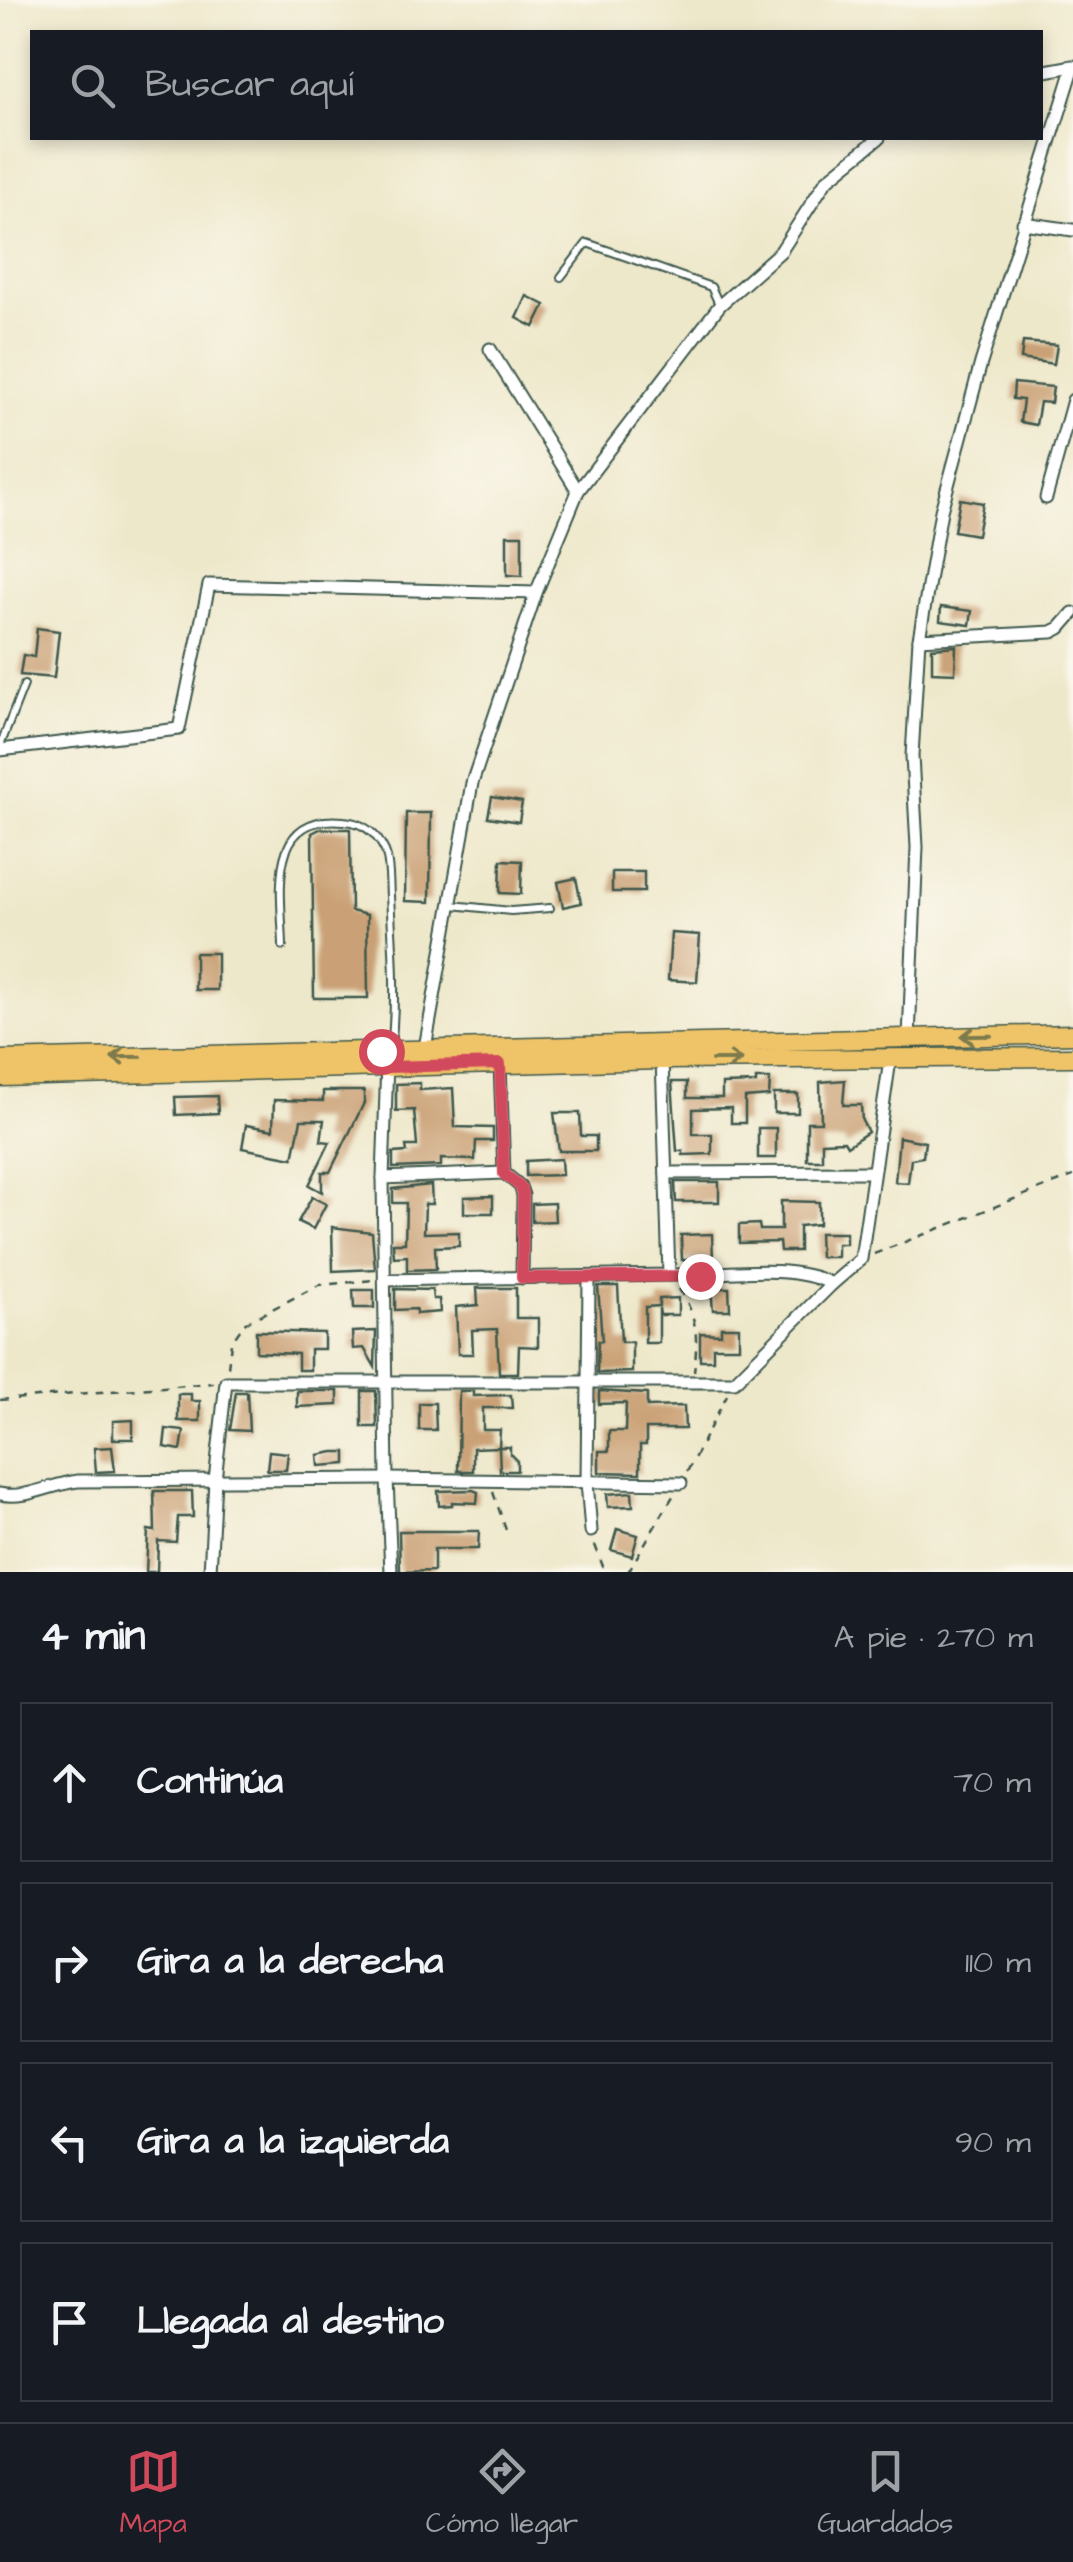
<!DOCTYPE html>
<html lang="es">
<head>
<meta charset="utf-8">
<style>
  body { margin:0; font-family:"Architects Daughter",sans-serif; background:#242831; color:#f1f3f6 }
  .stop { position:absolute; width:30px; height:30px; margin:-22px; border:8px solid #d1495b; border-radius:50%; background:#fff }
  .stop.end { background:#d1495b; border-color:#fff; box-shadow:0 2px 10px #0008 }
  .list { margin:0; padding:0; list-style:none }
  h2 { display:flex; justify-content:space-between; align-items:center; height:130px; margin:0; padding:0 40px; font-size:42px }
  h2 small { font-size:32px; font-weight:400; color:#9ea1a6 }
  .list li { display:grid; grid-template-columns:65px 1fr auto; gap:30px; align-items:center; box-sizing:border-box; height:160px; margin:0 20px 20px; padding:0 20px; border:2px solid #363941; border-radius:0px }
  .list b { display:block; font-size:38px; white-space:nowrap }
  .list em { font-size:32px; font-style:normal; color:#9ea1a6 }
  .icon { flex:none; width:55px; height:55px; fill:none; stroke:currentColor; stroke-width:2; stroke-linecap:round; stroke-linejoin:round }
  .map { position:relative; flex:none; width:1073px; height:1572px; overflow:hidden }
  .search { position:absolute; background:#171b24; box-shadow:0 5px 15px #0003; left:30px; right:30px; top:30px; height:110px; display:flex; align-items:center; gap:25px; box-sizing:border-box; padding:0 35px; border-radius:0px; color:#9ea1a6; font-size:38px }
  .sheet { height:850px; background:#171b24 }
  nav { display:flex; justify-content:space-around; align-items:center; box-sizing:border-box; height:140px; border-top:2px solid #363941; background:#171b24; font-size:28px; color:#9ea1a6 }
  nav a { display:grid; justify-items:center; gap:5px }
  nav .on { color:#d1495b }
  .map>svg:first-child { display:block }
  .building { fill:#caa176 }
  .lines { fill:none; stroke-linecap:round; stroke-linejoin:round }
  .service-casing { stroke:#3e574b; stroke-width:10 }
  .minor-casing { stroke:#3e574b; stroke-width:15 }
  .primary-casing { stroke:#3e574b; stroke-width:21 }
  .path { stroke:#3e574b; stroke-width:2.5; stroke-dasharray:8 8; stroke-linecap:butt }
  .service { stroke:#fff; stroke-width:6 }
  .minor { stroke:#fff; stroke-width:11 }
  .primary { stroke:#efc469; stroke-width:18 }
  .oneway { stroke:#7d7a4c }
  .route { stroke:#d1495b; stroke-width:12 }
</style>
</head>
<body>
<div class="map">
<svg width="1073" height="1572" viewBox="0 0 1073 1572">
  <rect width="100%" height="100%" fill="#fbf7ec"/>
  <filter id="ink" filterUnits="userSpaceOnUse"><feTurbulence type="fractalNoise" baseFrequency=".01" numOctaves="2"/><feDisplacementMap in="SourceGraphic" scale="20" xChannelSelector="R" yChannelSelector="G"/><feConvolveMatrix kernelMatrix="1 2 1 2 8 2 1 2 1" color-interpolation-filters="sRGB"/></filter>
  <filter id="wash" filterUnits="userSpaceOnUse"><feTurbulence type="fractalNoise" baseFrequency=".0048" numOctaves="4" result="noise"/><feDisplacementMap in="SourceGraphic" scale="40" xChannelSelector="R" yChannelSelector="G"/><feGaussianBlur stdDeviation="2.25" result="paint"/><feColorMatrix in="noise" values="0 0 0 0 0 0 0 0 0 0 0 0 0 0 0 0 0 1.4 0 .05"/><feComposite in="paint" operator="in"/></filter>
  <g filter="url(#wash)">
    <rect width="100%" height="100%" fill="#eee8cb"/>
    <g id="blocks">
      <g class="building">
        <path d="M 527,296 L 545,305 L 534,327 L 517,318 Z"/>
        <path d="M 1023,342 L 1057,345 L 1054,364 L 1021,359 Z"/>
        <path d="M 1014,383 L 1053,387 L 1051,403 L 1040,402 L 1036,425 L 1020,422 L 1023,400 L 1013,399 Z"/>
        <path d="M 960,499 L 983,503 L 977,535 L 954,531 Z"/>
        <path d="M 507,535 L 522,535 L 522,576 L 507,575 Z"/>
        <path d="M 941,607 L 972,611 L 970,625 L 940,621 Z"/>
        <path d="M 37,628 L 59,631 L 54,678 L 20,675 L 23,655 L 34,657 Z"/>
        <path d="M 956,646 L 955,673 L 932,672 L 932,648 Z"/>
        <path d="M 492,797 L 522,802 L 519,822 L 488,817 Z"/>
        <path d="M 406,813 L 431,813 L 430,902 L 405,901 Z"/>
        <path d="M 320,829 L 350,829 L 351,911 L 367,915 L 368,998 L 314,998 L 312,833 Z"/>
        <path d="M 501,860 L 522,861 L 521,894 L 500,893 Z"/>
        <rect x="612" y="872" width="32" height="20"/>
        <path d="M 576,878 L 581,903 L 563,907 L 558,882 Z"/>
        <path d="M 671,933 L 700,935 L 697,982 L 668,980 Z"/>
        <rect x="195" y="953" width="22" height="37"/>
        <path d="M 756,1079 L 770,1079 L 769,1096 L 745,1098 L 745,1123 L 731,1123 L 731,1108 L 693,1109 L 693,1134 L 712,1134 L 712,1154 L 683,1155 L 683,1151 L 677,1151 L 672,1082 L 687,1082 L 687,1098 L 722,1098 L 722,1084 L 756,1083 Z"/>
        <path d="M 845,1080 L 843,1105 L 861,1105 L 862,1121 L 868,1132 L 847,1146 L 844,1141 L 822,1142 L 822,1160 L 807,1160 L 807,1122 L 821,1122 L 820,1082 Z"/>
        <path d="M 420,1083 L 420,1090 L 453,1088 L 455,1127 L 493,1128 L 493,1141 L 476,1141 L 475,1160 L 441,1159 L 441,1166 L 393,1168 L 393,1153 L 407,1152 L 406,1146 L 417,1146 L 414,1110 L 396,1111 L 396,1084 Z"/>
        <path d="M 323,1091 L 364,1091 L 364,1103 L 330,1172 L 322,1172 L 322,1192 L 309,1185 L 330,1142 L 321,1141 L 324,1120 L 301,1120 L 293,1158 L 242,1148 L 246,1125 L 273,1130 L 274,1100 L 323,1101 Z"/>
        <rect x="774" y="1094" width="24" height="19"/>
        <path d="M 217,1096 L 218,1113 L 176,1115 L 175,1097 Z"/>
        <path d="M 554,1113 L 580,1113 L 581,1136 L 596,1136 L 596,1151 L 559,1151 Z"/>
        <rect x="758" y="1128" width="18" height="30"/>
        <path d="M 899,1137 L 925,1142 L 923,1157 L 911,1159 L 908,1183 L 895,1182 Z"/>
        <path d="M 561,1159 L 562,1175 L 526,1176 L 526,1161 Z"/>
        <path d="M 675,1182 L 719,1182 L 719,1202 L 676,1202 Z"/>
        <path d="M 431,1185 L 432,1204 L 425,1204 L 424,1233 L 459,1232 L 459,1246 L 435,1247 L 436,1269 L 407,1270 L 407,1256 L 394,1257 L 393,1243 L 405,1243 L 406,1203 L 393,1203 L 393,1189 Z"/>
        <path d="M 493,1196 L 493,1213 L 464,1213 L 464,1197 Z"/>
        <path d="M 312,1197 L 326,1204 L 313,1229 L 298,1222 Z"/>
        <path d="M 781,1201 L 819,1202 L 819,1224 L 799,1226 L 799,1251 L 780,1251 L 779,1242 L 739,1243 L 739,1225 L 759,1224 L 760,1230 L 781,1230 Z"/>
        <path d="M 554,1203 L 555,1221 L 532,1222 L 532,1204 Z"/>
        <path d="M 332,1227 L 372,1232 L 375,1269 L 333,1271 Z"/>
        <path d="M 819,1233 L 846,1233 L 846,1244 L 837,1244 L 837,1257 L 820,1257 Z"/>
        <path d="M 712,1234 L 713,1259 L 682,1260 L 681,1235 Z"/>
        <path d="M 598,1286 L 618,1286 L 621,1342 L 632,1342 L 632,1372 L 597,1373 L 598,1341 L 602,1341 Z"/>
        <path d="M 477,1288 L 516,1288 L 516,1318 L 538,1318 L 538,1347 L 519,1346 L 518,1373 L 499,1373 L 497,1329 L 472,1330 L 473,1354 L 458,1354 L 456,1307 L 478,1305 Z"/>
        <path d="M 711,1288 L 729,1288 L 730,1310 L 713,1310 Z"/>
        <path d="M 395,1289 L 432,1290 L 433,1299 L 439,1299 L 440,1312 L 416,1314 L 416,1309 L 395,1310 Z"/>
        <path d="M 353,1290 L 374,1290 L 374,1308 L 354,1308 Z"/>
        <path d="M 678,1298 L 678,1315 L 660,1315 L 659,1308 L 659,1343 L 645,1343 L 645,1307 L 659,1306 L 659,1299 Z"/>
        <path d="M 721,1327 L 739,1327 L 739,1347 L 713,1347 L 713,1360 L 700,1360 L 700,1333 L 721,1334 Z"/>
        <path d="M 256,1331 L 324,1333 L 324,1349 L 310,1349 L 310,1370 L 298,1370 L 298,1354 L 256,1352 Z"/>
        <path d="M 376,1331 L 375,1367 L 364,1348 L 353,1349 L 352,1332 Z"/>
        <path d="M 297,1391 L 338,1391 L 338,1405 L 297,1407 Z"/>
        <path d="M 362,1391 L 376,1391 L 377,1427 L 362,1427 Z"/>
        <path d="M 459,1391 L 473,1391 L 473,1396 L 511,1395 L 512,1408 L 483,1408 L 483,1430 L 500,1430 L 499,1447 L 473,1448 L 473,1471 L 458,1471 Z"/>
        <path d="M 599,1391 L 647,1394 L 647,1407 L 684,1406 L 685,1429 L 646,1429 L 646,1445 L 640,1445 L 640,1473 L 599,1472 L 599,1451 L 609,1451 L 609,1431 L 625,1431 L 626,1403 L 599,1404 Z"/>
        <path d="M 236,1392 L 247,1392 L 249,1431 L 230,1430 Z"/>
        <path d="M 178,1394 L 191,1394 L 191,1401 L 200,1401 L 200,1421 L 178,1421 Z"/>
        <path d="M 419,1403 L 435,1403 L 436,1430 L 419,1430 Z"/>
        <path d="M 133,1420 L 133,1439 L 113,1439 L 113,1421 Z"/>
        <path d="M 166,1429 L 184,1431 L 181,1450 L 164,1447 Z"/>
        <path d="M 112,1447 L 115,1471 L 96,1472 L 94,1448 Z"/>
        <path d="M 499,1447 L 510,1447 L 510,1454 L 517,1461 L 517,1471 L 500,1471 Z"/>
        <path d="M 269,1451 L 288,1453 L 286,1470 L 267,1470 Z"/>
        <path d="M 334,1452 L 346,1452 L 346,1464 L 319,1466 L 318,1455 Z"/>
        <path d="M 473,1490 L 478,1492 L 477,1503 L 452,1502 L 452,1505 L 439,1506 L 438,1491 Z"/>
        <path d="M 154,1491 L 192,1491 L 193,1517 L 178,1517 L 176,1542 L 158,1541 L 157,1572 L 146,1572 L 148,1530 L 155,1531 Z"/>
        <path d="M 632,1492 L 633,1506 L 608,1507 L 607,1494 Z"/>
        <path d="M 617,1529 L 638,1535 L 632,1556 L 611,1550 Z"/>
        <path d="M 399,1531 L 479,1531 L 478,1549 L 434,1549 L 434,1571 L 400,1572 Z"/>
      </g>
    </g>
  </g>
  <g filter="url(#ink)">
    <use href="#blocks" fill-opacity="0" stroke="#3e574b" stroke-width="2.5"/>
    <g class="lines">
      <g class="service-casing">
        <g id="service">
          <path d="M 561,277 L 587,243 L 711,287 L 719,304"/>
          <path d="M 0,746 L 24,685"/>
          <path d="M 452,905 L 511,911 L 550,908"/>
          <path d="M 283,946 C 282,894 265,813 344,821 C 363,822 377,834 385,851 C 390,863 389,882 390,896 C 393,948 397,997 391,1049"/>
        </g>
      </g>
      <g class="minor-casing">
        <g id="minor">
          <path d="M 1040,72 L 1073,66"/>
          <path d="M 1023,223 L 1073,230"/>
          <path d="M 490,349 L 578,491"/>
          <path d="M 1046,498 L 1073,400"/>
          <path d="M 919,639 L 1052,632 L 1060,628 L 1073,613"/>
          <path d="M 0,750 L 179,729 L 209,585 L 536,593"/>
          <path d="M 909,1038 L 917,847 L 912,756 L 919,639 L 941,511 L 981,363 L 1073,69"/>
          <path d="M 425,1048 L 472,783 L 536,593 L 578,491 L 720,305 L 781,251 L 826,181 L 879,138"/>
          <path d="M 387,1062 L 383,1178 L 387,1479 L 391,1572"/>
          <path d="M 500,1064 L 504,1173 L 520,1186 L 523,1195 L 522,1278"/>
          <path d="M 666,1173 L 873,1172"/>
          <path d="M 383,1178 L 504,1173"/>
          <path d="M 669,1275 C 719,1276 787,1261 832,1284"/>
          <path d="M 589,1277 L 587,1482 L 591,1531"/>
          <path d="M 385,1280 L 669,1275 L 662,1058"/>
          <path d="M 0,1494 C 26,1500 51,1484 78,1481 L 387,1479 L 681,1483"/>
          <path d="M 210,1572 L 215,1480 L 226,1382 L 734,1382 L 832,1284 L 861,1259 L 890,1060"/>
        </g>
      </g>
      <g class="primary-casing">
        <g id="primary">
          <path d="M 0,1060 L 1073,1034"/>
          <path d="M 0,1077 L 662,1060 L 1073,1057"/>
        </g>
      </g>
      <g class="path">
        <path d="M 874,1254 L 1073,1176"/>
        <path d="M 679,1289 C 698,1316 698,1340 694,1371"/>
        <path d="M 228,1367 L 231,1343 L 245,1323 L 319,1285 L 374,1280"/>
        <path d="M 0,1400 L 213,1383"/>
        <path d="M 687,1472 L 727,1395"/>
        <path d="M 493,1492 L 507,1533"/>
        <path d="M 595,1545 L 605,1572"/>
        <path d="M 628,1572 L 673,1496"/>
      </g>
      <use href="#service" class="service"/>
      <use href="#minor" class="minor"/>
      <use href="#primary" class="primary"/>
    </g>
    <defs><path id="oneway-shaft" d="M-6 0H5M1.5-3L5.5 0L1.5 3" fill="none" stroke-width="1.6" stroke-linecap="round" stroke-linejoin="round" transform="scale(2.5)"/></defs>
    <g class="oneway">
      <use href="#oneway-shaft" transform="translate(976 1036) rotate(179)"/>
      <use href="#oneway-shaft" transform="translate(126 1057) rotate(179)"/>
      <use href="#oneway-shaft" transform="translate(727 1060)"/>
    </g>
  </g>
  <g class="lines" filter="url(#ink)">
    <path class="route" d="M 381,1051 L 390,1050 L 386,1067 L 500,1064 L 504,1174 L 520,1186 L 523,1194 L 522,1278 L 700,1276"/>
  </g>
</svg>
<div class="stop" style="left:381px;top:1051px"></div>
<div class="stop end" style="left:700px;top:1276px"></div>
<div class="search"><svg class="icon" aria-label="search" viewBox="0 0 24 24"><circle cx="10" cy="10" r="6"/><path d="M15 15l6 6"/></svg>Buscar aquí</div>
</div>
<section class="sheet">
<h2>4 min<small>A pie · 270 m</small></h2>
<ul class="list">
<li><svg class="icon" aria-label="ahead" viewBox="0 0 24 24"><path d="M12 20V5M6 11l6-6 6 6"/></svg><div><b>Continúa</b></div><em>70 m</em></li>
<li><svg class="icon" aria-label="right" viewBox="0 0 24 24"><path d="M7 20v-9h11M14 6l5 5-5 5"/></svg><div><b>Gira a la derecha</b></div><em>110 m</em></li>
<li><svg class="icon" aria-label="left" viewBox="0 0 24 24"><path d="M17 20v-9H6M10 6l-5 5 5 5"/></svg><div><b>Gira a la izquierda</b></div><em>90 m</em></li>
<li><svg class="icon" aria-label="arrive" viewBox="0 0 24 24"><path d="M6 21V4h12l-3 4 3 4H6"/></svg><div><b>Llegada al destino</b></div></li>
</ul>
</section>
<nav>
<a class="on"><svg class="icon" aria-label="map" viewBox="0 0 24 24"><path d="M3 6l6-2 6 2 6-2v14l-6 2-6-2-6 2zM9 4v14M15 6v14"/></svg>Mapa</a>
<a><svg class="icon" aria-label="directions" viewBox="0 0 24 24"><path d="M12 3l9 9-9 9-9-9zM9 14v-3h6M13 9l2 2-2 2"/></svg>Cómo llegar</a>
<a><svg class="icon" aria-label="saved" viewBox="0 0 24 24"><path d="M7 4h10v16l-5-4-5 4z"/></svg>Guardados</a>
</nav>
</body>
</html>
